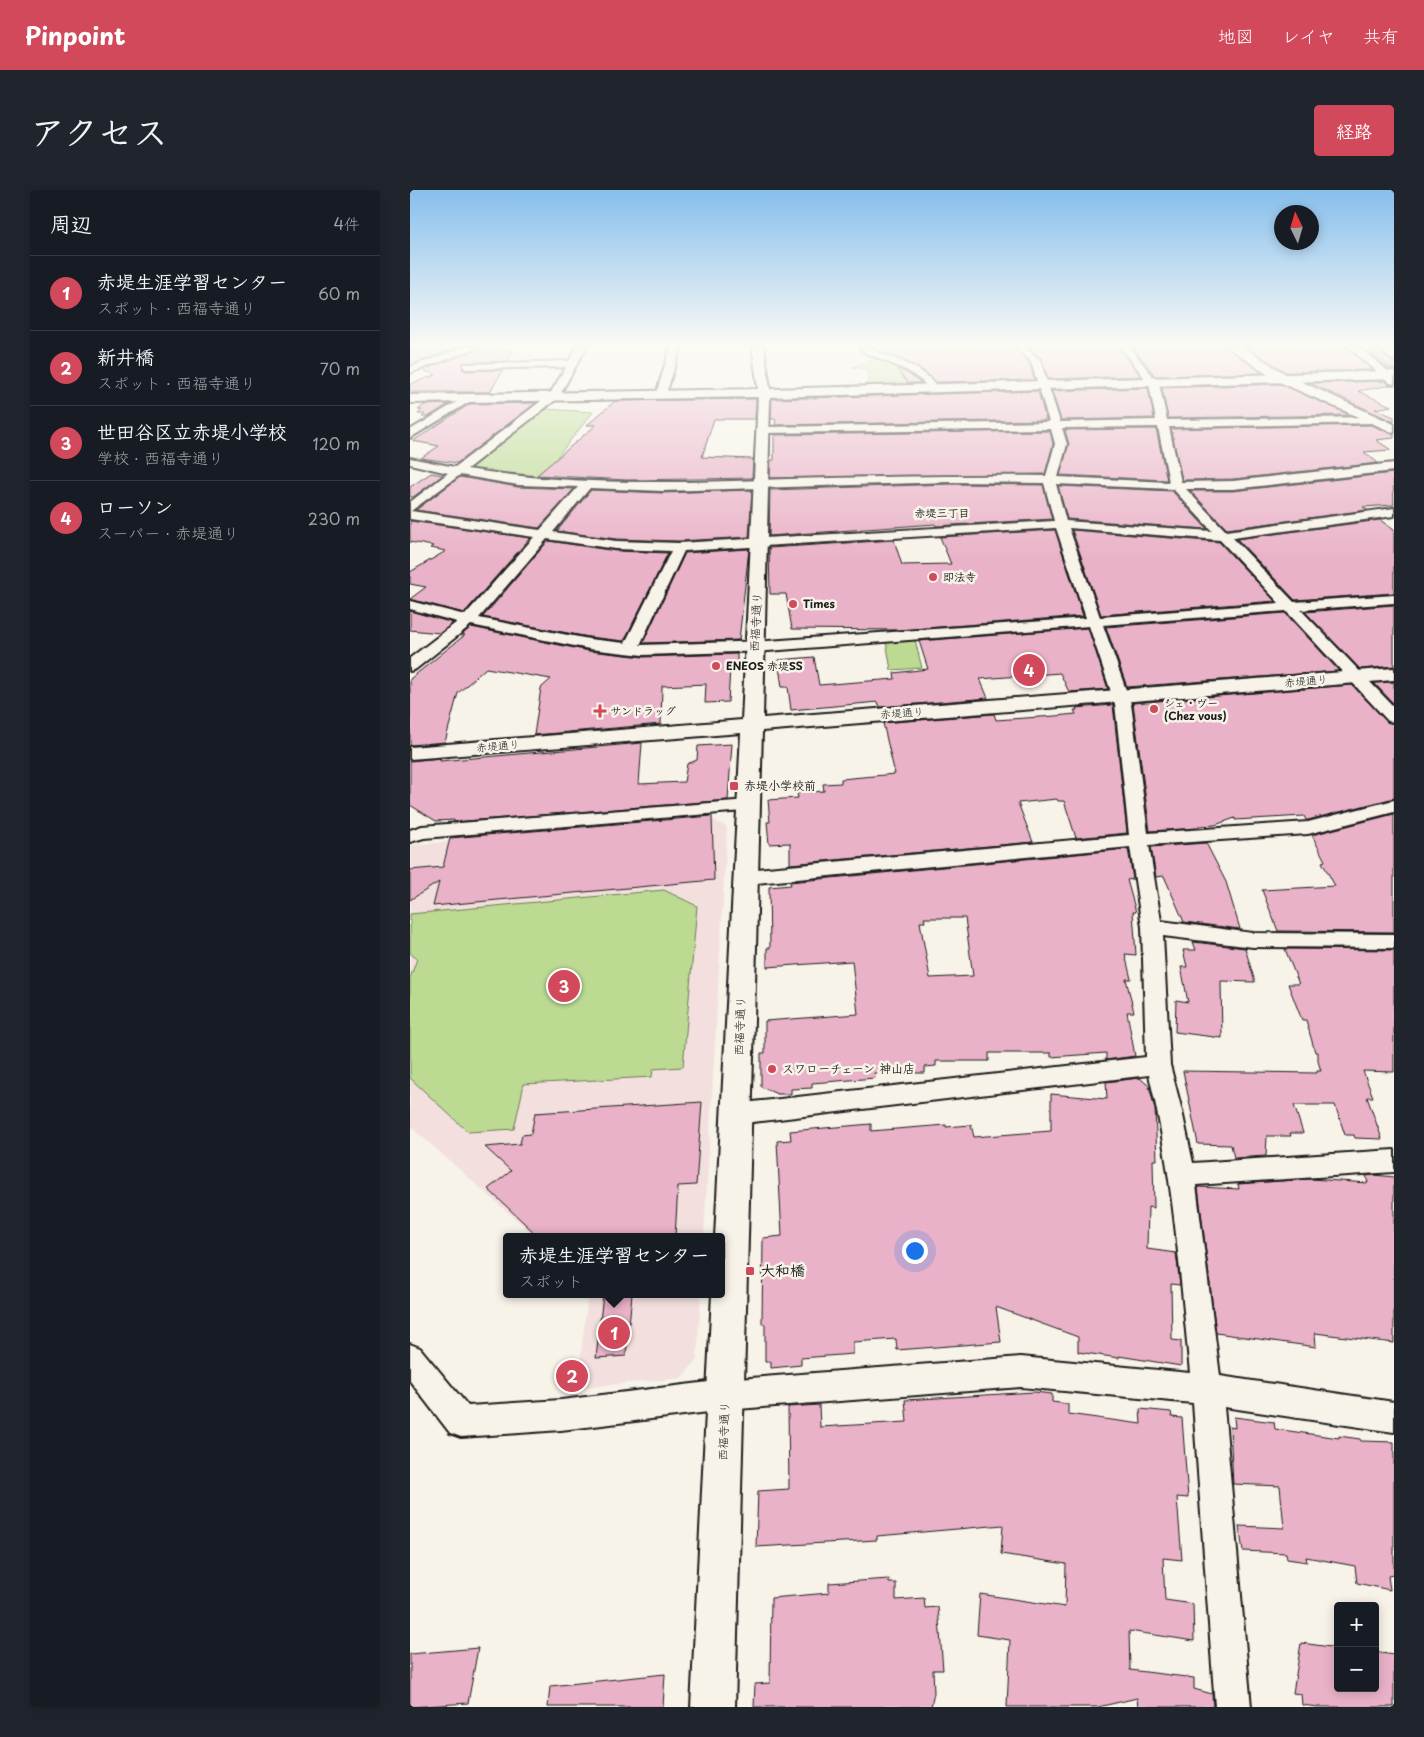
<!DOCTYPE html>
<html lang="ja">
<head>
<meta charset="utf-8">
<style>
  body { margin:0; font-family:"Playpen Sans","Klee One",sans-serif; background:#20242c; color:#f1f3f6 }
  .controls { position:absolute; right:15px; bottom:15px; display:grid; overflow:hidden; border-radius:5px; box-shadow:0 2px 12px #0003 }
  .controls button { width:45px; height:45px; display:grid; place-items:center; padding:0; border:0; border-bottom:1px solid #363941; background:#171b24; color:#f1f3f6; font:25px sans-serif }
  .compass { position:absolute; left:864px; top:15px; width:45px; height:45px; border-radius:50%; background:#171b24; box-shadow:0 2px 12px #0003; rotate:355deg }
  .you { position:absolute; left:504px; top:1060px; width:18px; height:18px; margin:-12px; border:4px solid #fff; border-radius:50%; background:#1a73e8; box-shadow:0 0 0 8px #1a73e833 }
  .badge { display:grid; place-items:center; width:32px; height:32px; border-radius:50%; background:#d1495b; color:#fff; font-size:16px; font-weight:700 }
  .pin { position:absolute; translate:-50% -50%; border:2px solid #fff; box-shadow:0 1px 5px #0006 }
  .popup { position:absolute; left:93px; top:1043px; width:222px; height:65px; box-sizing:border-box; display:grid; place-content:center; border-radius:5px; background:#171b24; filter:drop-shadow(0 1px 4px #0005); font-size:16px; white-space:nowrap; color:#9ea1a6 }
  .popup b { font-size:19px; color:#f1f3f6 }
  .popup::after { content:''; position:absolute; left:50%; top:100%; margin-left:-10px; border:10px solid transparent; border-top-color:#171b24 }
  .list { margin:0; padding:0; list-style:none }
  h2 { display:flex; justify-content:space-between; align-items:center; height:65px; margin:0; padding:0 20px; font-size:21px }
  h2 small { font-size:16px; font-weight:400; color:#9ea1a6 }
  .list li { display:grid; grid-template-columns:32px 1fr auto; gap:15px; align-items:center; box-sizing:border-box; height:75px; padding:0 20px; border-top:1px solid #363941 }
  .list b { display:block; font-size:19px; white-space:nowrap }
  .list p { margin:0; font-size:16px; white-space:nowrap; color:#9ea1a6 }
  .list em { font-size:16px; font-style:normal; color:#9ea1a6 }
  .map { position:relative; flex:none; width:984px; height:1517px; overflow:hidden; border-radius:5px }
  header { display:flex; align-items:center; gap:30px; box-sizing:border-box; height:70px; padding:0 25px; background:#d1495b; color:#fff }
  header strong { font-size:24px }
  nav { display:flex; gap:28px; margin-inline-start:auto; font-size:18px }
  .intro { display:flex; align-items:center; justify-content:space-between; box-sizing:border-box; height:120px; padding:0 30px }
  h1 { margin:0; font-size:35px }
  .button { padding:12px 22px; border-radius:5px; background:#d1495b; color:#fff; font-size:18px; font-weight:700 }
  main { display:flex; gap:30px; padding:0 30px }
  aside { flex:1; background:#171b24; border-radius:5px; box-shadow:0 2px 12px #0003 }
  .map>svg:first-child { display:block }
  .built { fill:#f3e0de }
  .green { fill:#bcda92; stroke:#6c7b57 }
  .building { fill:#eab2c8; stroke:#1c1c1c; fill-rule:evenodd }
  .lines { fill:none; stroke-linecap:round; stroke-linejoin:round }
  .minor-casing { stroke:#1c1c1c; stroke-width:4 }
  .tertiary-casing { stroke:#1c1c1c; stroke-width:4 }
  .secondary-casing { stroke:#1c1c1c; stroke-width:3 }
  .minor { fill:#f7f3e8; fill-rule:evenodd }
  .tertiary { fill:#f7f3e8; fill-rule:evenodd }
  .secondary { fill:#f7f3e8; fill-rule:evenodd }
  .tram { stroke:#1c1c1c; stroke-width:1 }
  .poi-dot { fill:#d1495b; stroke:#f7f3e8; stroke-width:2 }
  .labels { text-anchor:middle; stroke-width:5; stroke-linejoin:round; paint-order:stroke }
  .far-neighbourhood-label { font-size:11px; font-weight:bold; fill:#1c1c1c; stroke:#f7f3e8 }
  .far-poi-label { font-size:11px; font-weight:bold; fill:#1c1c1c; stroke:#f7f3e8; text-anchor:start }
  .far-street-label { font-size:11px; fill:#1c1c1c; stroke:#f7f3e8 }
  .street-label { font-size:12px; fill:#1c1c1c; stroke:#f7f3e8 }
  .poi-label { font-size:12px; font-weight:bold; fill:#1c1c1c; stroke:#f7f3e8; text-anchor:start }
  .near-poi-label { font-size:15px; font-weight:bold; fill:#1c1c1c; stroke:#f7f3e8; text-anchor:start }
</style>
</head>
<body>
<header>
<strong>Pinpoint</strong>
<nav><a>地図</a><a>レイヤ</a><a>共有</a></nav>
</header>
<div class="intro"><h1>アクセス</h1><a class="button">経路</a></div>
<main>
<aside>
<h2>周辺<small>4件</small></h2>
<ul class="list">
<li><span class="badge">1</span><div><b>赤堤生涯学習センター</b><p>スポット · 西福寺通り</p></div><em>60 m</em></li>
<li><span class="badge">2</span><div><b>新井橋</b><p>スポット · 西福寺通り</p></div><em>70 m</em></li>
<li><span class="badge">3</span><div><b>世田谷区立赤堤小学校</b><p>学校 · 西福寺通り</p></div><em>120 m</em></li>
<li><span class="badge">4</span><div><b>ローソン</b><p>スーパー · 赤堤通り</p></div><em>230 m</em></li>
</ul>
</aside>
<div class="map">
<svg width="984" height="1517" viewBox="0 0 984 1517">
  <rect width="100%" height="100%" fill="#f7f3e8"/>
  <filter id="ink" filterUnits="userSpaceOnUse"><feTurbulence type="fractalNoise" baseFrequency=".02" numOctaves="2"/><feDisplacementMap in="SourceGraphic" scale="10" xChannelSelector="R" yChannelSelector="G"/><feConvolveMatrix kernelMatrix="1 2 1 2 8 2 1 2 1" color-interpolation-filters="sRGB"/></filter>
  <g filter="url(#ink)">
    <g class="built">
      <path d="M 302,629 L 317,637 L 294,1047 L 126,1047 L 0,936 L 0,655 Z"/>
      <path d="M 178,1104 L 291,1104 L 287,1170 L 271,1188 L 167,1198 Z"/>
    </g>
    <g class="green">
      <path d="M 466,168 L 508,186 L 515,194 L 458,196 L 457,179 L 443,177 Z"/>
      <path d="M 134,219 L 183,222 L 147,267 L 154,269 L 128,289 L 60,279 Z"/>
      <path d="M 505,450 L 512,478 L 481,480 L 476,451 Z"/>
      <path d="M 254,700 L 287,716 L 273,877 L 243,879 L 242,887 L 114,894 L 104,939 L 58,942 L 0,888 L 0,788 L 7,769 L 0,763 L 0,724 Z"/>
    </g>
    <g class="building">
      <path d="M 10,156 L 52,156 L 0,175 L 0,158 Z"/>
      <path d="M 469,156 L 601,156 L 619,172 L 624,190 L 526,192 L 512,180 L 474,163 Z"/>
      <path d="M 616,156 L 708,156 L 731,186 L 638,189 L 632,169 Z"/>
      <path d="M 722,156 L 814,156 L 852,183 L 745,186 Z"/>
      <path d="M 835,156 L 936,157 L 962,180 L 876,182 Z"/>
      <path d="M 951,156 L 964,156 L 984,173 L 984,179 L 979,179 Z"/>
      <path d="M 73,157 L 83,157 L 104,161 L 98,171 L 53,173 L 52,179 L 56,181 L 93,180 L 80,202 L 0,202 L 0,194 L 26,185 L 13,180 Z"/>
      <path d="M 486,178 L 497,183 L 511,193 L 498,193 Z"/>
      <path d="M 975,191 L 981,195 L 948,201 L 981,216 L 965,219 L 984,227 L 984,232 L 900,193 Z"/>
      <path d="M 870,194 L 940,225 L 758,228 L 752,198 Z"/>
      <path d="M 738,198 L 744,228 L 651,230 L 642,201 Z"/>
      <path d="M 628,201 L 636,230 L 365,235 L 366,229 L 361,229 L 362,209 Z"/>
      <path d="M 346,209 L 345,229 L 304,229 L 292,267 L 343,269 L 342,288 L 217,290 L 127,285 L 186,235 L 177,235 L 205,211 Z"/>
      <path d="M 126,213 L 47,273 L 11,268 L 29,256 L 3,251 L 60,214 Z"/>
      <path d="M 39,214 L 18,227 L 12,227 L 15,224 L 8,224 L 12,220 L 8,220 L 14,215 Z"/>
      <path d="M 961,235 L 984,245 L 984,248 L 966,250 L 981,260 L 954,262 L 968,273 L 823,289 L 772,290 L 761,239 Z"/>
      <path d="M 746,239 L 757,290 L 650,285 L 659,254 L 655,240 Z"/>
      <path d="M 640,241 L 643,254 L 635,284 L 360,288 L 361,270 L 364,270 L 364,245 Z"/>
      <path d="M 21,283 L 33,285 L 3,307 L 0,307 L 0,297 Z"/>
      <path d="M 983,283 L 984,315 L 953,317 L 957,320 L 817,339 L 780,301 L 823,301 Z"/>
      <path d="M 50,287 L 108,297 L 164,299 L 129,338 L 6,320 Z"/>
      <path d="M 540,294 L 633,295 L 642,329 L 526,336 L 525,334 L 359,346 L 360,300 Z"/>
      <path d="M 648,296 L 762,301 L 797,339 L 657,329 Z"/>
      <path d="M 181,300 L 252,303 L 342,300 L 339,347 L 269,351 L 206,349 L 147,341 Z"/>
      <path d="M 970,330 L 984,340 L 984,403 L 885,410 L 827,349 Z"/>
      <path d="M 0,331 L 120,348 L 54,423 L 0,409 L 16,397 L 0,394 L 0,382 L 36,361 L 20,358 L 23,356 L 0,352 Z"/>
      <path d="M 645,340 L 673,426 L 490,440 L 382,439 L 376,404 L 360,404 L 359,358 L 484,350 L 492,375 L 541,374 L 530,347 Z"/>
      <path d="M 662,340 L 809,352 L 865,411 L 691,425 Z"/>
      <path d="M 138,351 L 206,361 L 258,363 L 214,451 L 179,447 L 73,427 Z"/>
      <path d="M 339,359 L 329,450 L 233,453 L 275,363 Z"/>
      <path d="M 984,415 L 984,476 L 950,479 L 895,422 Z"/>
      <path d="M 0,421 L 43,433 L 30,443 L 0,440 Z"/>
      <path d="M 875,423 L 929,481 L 717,497 L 696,437 Z"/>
      <path d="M 61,437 L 179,461 L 233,467 L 327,464 L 327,478 L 320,478 L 318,512 L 295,513 L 296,494 L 252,496 L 251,534 L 124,545 L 131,498 L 141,489 L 76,478 L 48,503 L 35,552 L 0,555 L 0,489 L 55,445 L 52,445 Z"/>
      <path d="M 678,438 L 698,499 L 659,502 L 650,483 L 570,489 L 578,508 L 470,517 L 468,512 L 381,520 L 378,497 L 372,497 L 368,470 L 404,467 L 409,495 L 485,489 L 484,483 L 518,479 L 509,451 Z"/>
      <path d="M 984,492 L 984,514 L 964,493 Z"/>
      <path d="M 942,495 L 977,532 L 984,534 L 984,608 L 898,630 L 896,630 L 894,626 L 825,630 L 825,628 L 805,635 L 788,636 L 789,638 L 740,641 L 723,513 Z"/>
      <path d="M 703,515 L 717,643 L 666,648 L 654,611 L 648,611 L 647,609 L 608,613 L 623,652 L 380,674 L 380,653 L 359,654 L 357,632 L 360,632 L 358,610 L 388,608 L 387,603 L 414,601 L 413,594 L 431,593 L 431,589 L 485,584 L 473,533 L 584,524 L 586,530 L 645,526 L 666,524 L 664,520 L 667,520 L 666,518 Z"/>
      <path d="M 232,553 L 229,594 L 274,592 L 277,574 L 287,570 L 288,556 L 322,554 L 318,610 L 44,632 L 44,630 L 26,631 L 0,615 L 0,571 L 31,568 L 30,571 Z"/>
      <path d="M 984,624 L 984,742 L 868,741 L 852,700 L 925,696 L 912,672 L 915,671 L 902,645 Z"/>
      <path d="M 302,626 L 304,690 L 23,716 L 29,692 L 0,710 L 0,680 L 33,677 L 40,648 Z"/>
      <path d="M 796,653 L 816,692 L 830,739 L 774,732 L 754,686 L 746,687 L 741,657 Z"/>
      <path d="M 718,659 L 723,689 L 717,690 L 726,722 L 723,722 L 726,765 L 715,764 L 721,789 L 716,789 L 724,822 L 717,822 L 725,866 L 696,870 L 696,863 L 641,867 L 641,863 L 579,863 L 579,871 L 526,871 L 526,876 L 515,877 L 515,883 L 464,883 L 465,888 L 402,893 L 402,898 L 381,899 L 381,904 L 367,904 L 351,897 L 351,863 L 355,863 L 355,831 L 448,824 L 442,771 L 357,777 L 357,758 L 360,758 L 359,697 L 381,695 L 380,692 ZM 514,728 L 555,728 L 563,786 L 520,788 L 510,732 L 515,732 Z"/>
      <path d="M 783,752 L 835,758 L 845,792 L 811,791 L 812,848 L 765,842 L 766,810 L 778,812 L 771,777 L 777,777 L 773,760 L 786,760 Z"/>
      <path d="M 875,759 L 984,760 L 984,882 L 953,881 L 963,907 L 957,907 L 972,949 L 945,948 L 944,945 L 935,945 L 925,915 L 884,915 L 893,943 L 880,943 L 881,946 L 857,946 L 856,966 L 824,968 L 821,955 L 788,954 L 773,881 L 907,883 L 907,881 L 911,881 L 908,871 L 908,862 L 905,862 L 896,830 L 892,830 L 878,794 L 889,794 Z"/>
      <path d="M 730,888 L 739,896 L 745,919 L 747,970 L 743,970 L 744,1018 L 738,1017 L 737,1059 L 766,1063 L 770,1095 L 761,1094 L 762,1150 L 771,1151 L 771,1176 L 709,1166 L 709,1168 L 668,1162 L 668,1147 L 586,1117 L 591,1152 L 487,1160 L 486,1149 L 443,1152 L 443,1164 L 391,1168 L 391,1175 L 361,1178 L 361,1172 L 355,1172 L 355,1134 L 352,1134 L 353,1048 L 372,1046 L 367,951 L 381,950 L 380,941 L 461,934 L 461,941 L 536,935 L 536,937 L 561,935 L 564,947 L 641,941 L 641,904 L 697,909 L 696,892 Z"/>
      <path d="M 292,912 L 286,995 L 268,996 L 265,1047 L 129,1047 L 78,999 L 101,981 L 75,957 L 110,954 L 112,945 L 121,944 L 125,923 Z"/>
      <path d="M 964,985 L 984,987 L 984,1153 L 905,1143 L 906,1157 L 806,1143 L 788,997 L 829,999 L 828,994 L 901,989 L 958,993 L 956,986 Z"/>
      <path d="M 193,1104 L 222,1104 L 216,1166 L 186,1168 Z"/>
      <path d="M 624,1202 L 642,1204 L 642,1212 L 658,1214 L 658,1224 L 731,1234 L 730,1219 L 761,1222 L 762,1227 L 772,1228 L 778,1308 L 767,1307 L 772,1370 L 753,1368 L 755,1410 L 783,1414 L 784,1451 L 719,1441 L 720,1480 L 784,1488 L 784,1499 L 802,1504 L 803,1517 L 728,1517 L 727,1508 L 688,1517 L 597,1517 L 600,1450 L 567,1445 L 570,1404 L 655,1417 L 656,1374 L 591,1364 L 593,1335 L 467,1346 L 467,1350 L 346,1357 L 348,1301 L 379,1299 L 378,1217 L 409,1215 L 410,1237 L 497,1232 L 495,1210 Z"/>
      <path d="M 824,1227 L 864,1232 L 865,1239 L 929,1248 L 929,1246 L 950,1249 L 951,1251 L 984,1252 L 984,1385 L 978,1386 L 980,1400 L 947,1393 L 945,1376 L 896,1367 L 897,1372 L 877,1369 L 876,1363 L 833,1361 L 829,1336 L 874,1338 L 870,1296 L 823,1294 L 820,1237 L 825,1238 Z"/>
      <path d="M 479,1389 L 479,1393 L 486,1393 L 486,1410 L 514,1408 L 515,1418 L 528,1417 L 533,1480 L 523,1480 L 524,1503 L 521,1517 L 344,1517 L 345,1494 L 360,1493 L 361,1408 L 419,1403 L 419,1393 Z"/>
      <path d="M 891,1453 L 928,1458 L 928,1498 L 965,1498 L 965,1462 L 984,1465 L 984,1517 L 907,1517 L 892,1515 L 891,1504 L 883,1503 Z"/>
      <path d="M 68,1458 L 58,1513 L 0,1517 L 0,1464 Z"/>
      <path d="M 255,1484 L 253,1517 L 138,1517 L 140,1496 Z"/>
    </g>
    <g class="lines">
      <g class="minor-casing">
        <g id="minor">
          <path d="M 58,156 L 72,156 L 0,183 L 0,177 Z"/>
          <path d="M 168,156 L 177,156 L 148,208 L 57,279 C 163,296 271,293 379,289 C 465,287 550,285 636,286 L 645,254 L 641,239 L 354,243 L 349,240 L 354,237 L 639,232 L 621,171 L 603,156 L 613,156 L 630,170 L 650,232 L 746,230 L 739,194 L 710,156 L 719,156 L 749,194 L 757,230 L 965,227 L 970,230 L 965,233 L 759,237 L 771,292 L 823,291 L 984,273 L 984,281 L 823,299 L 776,299 L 816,341 L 984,318 L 984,326 L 823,348 L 884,412 L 984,405 L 984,413 L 891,420 L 984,517 L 984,532 L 978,531 L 876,421 L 693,435 L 721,514 L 738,643 L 898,632 L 984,610 L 984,622 L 898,644 L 739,655 L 751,731 L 843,743 L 984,744 L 984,758 L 843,757 L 753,746 L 760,875 L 772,921 L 783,973 L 984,960 L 984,982 L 786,995 L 810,1186 L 984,1212 L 984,1242 L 814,1217 L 841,1517 L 805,1517 L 783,1213 L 611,1197 L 315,1220 L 151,1240 L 51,1247 L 40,1243 L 0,1191 L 0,1154 L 10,1158 L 58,1216 L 151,1210 L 315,1190 L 611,1167 L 780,1183 C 770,1083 763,983 739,885 L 326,934 L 317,931 L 314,924 L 317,917 L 326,914 L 736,867 L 732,737 L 720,657 L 336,694 L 329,692 L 326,687 L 329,682 L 336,680 L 719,645 L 705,514 L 679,436 L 358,461 L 233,465 L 179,459 L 61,435 L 6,479 L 0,481 L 0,468 L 47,432 L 0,419 L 0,411 L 55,425 L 124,347 L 0,329 L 0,312 L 38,283 L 0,274 L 0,268 L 45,277 L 140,204 L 156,177 L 57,179 L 54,178 L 54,174 L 159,171 ZM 748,237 L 759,292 L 648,287 L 657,254 L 652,238 ZM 50,285 L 108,295 L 168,297 L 130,340 L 1,321 ZM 540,292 L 634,293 L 644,331 L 269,353 L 206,351 L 143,342 L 180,298 L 252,301 ZM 646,294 L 763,299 L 802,341 L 656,331 ZM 646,338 L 676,428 L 358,451 L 230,455 L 274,361 ZM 659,338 L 810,350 L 869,413 L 690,427 ZM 137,349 L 206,359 L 261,361 L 215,453 L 179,449 L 69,428 Z"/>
          <path d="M 261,156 L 271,156 L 256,204 L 251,207 L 246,204 Z"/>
          <path d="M 450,156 C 460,156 466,161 475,165 C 496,173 515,179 528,198 L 527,200 L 519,200 L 513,192 L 498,181 L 452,161 Z"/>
          <path d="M 938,156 L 948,156 L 984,186 L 984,194 L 980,193 Z"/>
          <path d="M 966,156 L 976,156 L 984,163 L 984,171 Z"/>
          <path d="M 60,204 L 64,205 L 65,207 L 64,209 L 0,248 L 0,240 Z"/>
          <path d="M 338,610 L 345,612 L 347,616 L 345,620 L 14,648 L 0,652 L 0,640 L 12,636 Z"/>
        </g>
      </g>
      <g class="tertiary-casing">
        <path id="tertiary" d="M 342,156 L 354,156 L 360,199 L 984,181 L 984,189 L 360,207 L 353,528 L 984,478 L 984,490 L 352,541 L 325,1517 L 281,1517 L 302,1104 L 312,1104 L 312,1047 L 305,1047 L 331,543 L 0,569 L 0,557 L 332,530 L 348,207 L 0,213 L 0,205 L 348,199 Z"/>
      </g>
      <g class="secondary-casing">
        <path id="secondary" d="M 816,156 L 831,156 L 877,185 L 984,234 L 984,243 L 867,191 Z"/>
      </g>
      <use href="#minor" class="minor"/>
      <use href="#tertiary" class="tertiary"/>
      <use href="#secondary" class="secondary"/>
      <path class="tram" d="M 956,156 L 984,181"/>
    </g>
  </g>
  <linearGradient id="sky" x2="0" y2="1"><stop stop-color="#87bfed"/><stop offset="0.42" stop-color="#fbfaf5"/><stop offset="1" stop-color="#fbfaf5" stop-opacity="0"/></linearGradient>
  <rect width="984" height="369" fill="url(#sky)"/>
  <g class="poi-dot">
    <circle cx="523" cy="387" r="5"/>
    <circle cx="383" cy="414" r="5"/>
    <circle cx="306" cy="476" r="5"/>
    <circle cx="744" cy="519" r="5"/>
    <path d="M187.5 513.5h5v5h5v5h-5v5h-5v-5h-5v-5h5z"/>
    <rect x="319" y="591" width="10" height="10" rx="2.5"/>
    <circle cx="362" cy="879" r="5"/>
    <rect x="335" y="1076" width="10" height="10" rx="2.5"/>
  </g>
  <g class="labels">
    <g class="far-neighbourhood-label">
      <text x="532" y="327">赤堤三丁目</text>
    </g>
    <g class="far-poi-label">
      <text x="533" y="391">即法寺</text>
      <text x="393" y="418">Times</text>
      <text x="316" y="480">ENEOS 赤堤SS</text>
      <text x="754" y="517">シェ・ヴー<tspan x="754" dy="13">(Chez vous)</tspan></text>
      <text x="200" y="525">サンドラッグ</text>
    </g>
    <g class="far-street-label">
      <text transform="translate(896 491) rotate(-5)" y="4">赤堤通り</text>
      <text transform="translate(492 523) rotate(-4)" y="4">赤堤通り</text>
      <text transform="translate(88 556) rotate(-5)" y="4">赤堤通り</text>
    </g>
    <g class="street-label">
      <text transform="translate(346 432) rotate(-87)" y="4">西福寺通り</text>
      <text transform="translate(330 836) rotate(-88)" y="4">西福寺通り</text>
      <text transform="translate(314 1241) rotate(-88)" y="4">西福寺通り</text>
    </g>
    <g class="poi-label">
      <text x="334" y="600">赤堤小学校前</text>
      <text x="372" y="883">スワローチェーン 神山店</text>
    </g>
    <g class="near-poi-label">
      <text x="350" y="1086">大和橋</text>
    </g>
  </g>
</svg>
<div class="controls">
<button>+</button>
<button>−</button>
</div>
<svg class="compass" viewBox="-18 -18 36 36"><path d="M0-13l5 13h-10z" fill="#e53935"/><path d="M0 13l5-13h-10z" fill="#9ea1a6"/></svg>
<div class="you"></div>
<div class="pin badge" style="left:204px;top:1143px">1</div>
<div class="popup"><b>赤堤生涯学習センター</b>スポット</div>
<div class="pin badge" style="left:162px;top:1186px">2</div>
<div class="pin badge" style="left:154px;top:796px">3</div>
<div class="pin badge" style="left:619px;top:480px">4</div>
</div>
</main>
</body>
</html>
